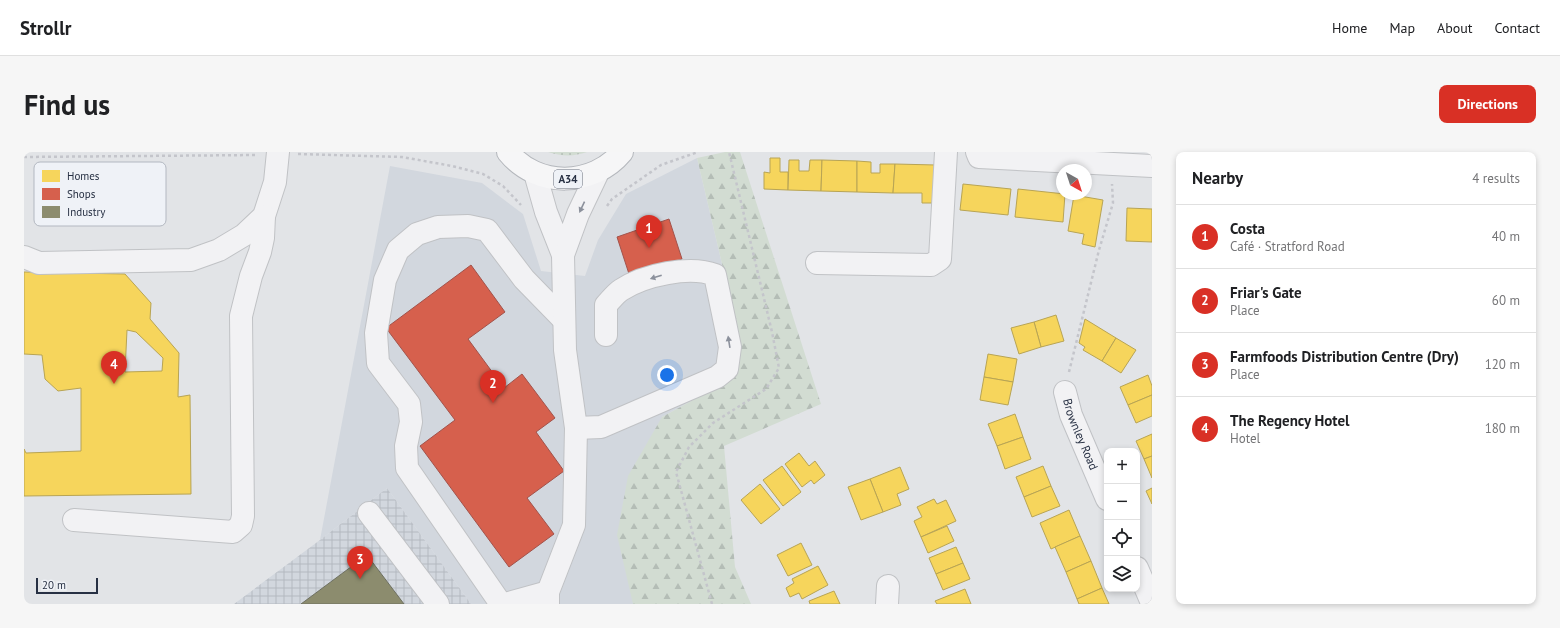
<!DOCTYPE html>
<html lang="en">
<head>
<meta charset="utf-8">
<style>
  body { margin:0; font-family:"PT Sans",sans-serif; background:#f6f6f6; color:#202124 }
  .controls { position:absolute; right:12px; bottom:12px; display:grid; overflow:hidden; border-radius:8px; box-shadow:0 2px 6px #0003 }
  .controls button { width:36px; height:36px; display:grid; place-items:center; padding:0; border:0; border-bottom:1px solid #e0e0e0; background:#fff; color:#202124; font:20px sans-serif }
  .compass { position:absolute; left:1032px; top:12px; width:36px; height:36px; border-radius:50%; background:#fff; box-shadow:0 2px 6px #0003; rotate:141deg }
  .scale { position:absolute; left:12px; bottom:10px; width:62px; box-sizing:border-box; padding-left:4px; border:2px solid #273043; border-top:0; font-size:11px; line-height:14px; white-space:nowrap; color:#273043; -webkit-text-stroke:3px #eff2f7; paint-order:stroke }
  .you { position:absolute; left:643px; top:223px; width:14px; height:14px; margin:-10px; border:3px solid #fff; border-radius:50%; background:#1a73e8; box-shadow:0 0 0 6px #1a73e833 }
  .badge { display:grid; place-items:center; width:26px; height:26px; border-radius:50%; background:#d93025; color:#fff; font-size:13px; font-weight:700 }
  .pin { position:absolute; translate:-50% -33px; filter:drop-shadow(0 1px 2px #0008) }
  .pin::after { content:''; position:absolute; top:21px; width:14px; height:12px; background:inherit; clip-path:polygon(0 0,100% 0,50% 100%) }
  .list { margin:0; padding:0; list-style:none }
  h2 { display:flex; justify-content:space-between; align-items:center; height:52px; margin:0; padding:0 16px; font-size:17px }
  h2 small { font-size:13px; font-weight:400; color:#757577 }
  .list li { display:grid; grid-template-columns:26px 1fr auto; gap:12px; align-items:center; box-sizing:border-box; height:64px; padding:0 16px; border-top:1px solid #e0e0e0 }
  .list b { display:block; font-size:15px; white-space:nowrap }
  .list p { margin:0; font-size:13px; white-space:nowrap; color:#757577 }
  .list em { font-size:13px; font-style:normal; color:#757577 }
  .icon { flex:none; width:22px; height:22px; fill:none; stroke:currentColor; stroke-width:2; stroke-linecap:round; stroke-linejoin:round }
  .map { position:relative; flex:none; width:1128px; height:452px; overflow:hidden; border-radius:8px }
  header { display:flex; align-items:center; gap:24px; box-sizing:border-box; height:56px; padding:0 20px; background:#fff; border-bottom:1px solid #e0e0e0 }
  header strong { font-size:19px }
  nav { display:flex; gap:22px; margin-inline-start:auto; font-size:14px }
  .intro { display:flex; align-items:center; justify-content:space-between; box-sizing:border-box; height:96px; padding:0 24px }
  h1 { margin:0; font-size:28px }
  .button { padding:10px 18px; border-radius:8px; background:#d93025; color:#fff; font-size:14px; font-weight:700 }
  main { display:flex; gap:24px; padding:0 24px }
  aside { flex:1; background:#fff; border-radius:8px; box-shadow:0 2px 6px #0003 }
  .map>svg:first-child { display:block }
  .built { fill:#d2d7de }
  .industrial { fill:url(#industrial-grid) }
  .grass { fill:url(#grass-dots) }
  .forest { fill:url(#forest-firs) }
  .homes { fill:#f6d55c; stroke:#b8a454; fill-rule:evenodd }
  .shops { fill:#d6604d; stroke:#a2524a }
  .industry { fill:#8c8c6e; stroke:#6e7061 }
  .lines { fill:none; stroke-linecap:round; stroke-linejoin:round }
  .minor-casing { stroke:#c0c2c5; stroke-width:24 }
  .highway-casing { stroke:#b4b7bc; stroke-width:24 }
  .path { stroke:#c4c5cb; stroke-width:2.5; stroke-dasharray:3 3; stroke-linecap:butt }
  .minor { stroke:#f2f2f4; stroke-width:22 }
  .highway { stroke:#f6f6f7; stroke-width:22 }
  .oneway { fill:#8c919c }
  .labels { text-anchor:middle; stroke-width:4; stroke-linejoin:round; paint-order:stroke }
  .shield { fill:#eff2f7; stroke:#636a79; stroke-width:1 }
  .shield-label { font-size:11px; font-weight:bold; fill:#273043 }
  .street-label { font-size:12px; fill:#273043; stroke:#eff2f7 }
  .key { fill:#eff2f7; stroke:#b3b8c1; stroke-width:1 }
  .key-label { font-size:11px; fill:#273043 }
</style>
</head>
<body>
<header>
<strong>Strollr</strong>
<nav><a>Home</a><a>Map</a><a>About</a><a>Contact</a></nav>
</header>
<div class="intro"><h1>Find us</h1><a class="button">Directions</a></div>
<main>
<div class="map">
<svg width="1128" height="452" viewBox="0 0 1128 452">
  <defs>
    <pattern id="industrial-grid" width="8" height="8" patternUnits="userSpaceOnUse"><rect width="8" height="8" fill="#d2d7de"/><path d="M0 4h8M4 0v8" fill="none" stroke="#b4b9c0"/></pattern>
    <pattern id="grass-dots" width="8" height="8" patternUnits="userSpaceOnUse"><rect width="8" height="8" fill="#d2dcd2"/><path d="M2 2h.1M6 6h.1" fill="none" stroke="#b4bdb6" stroke-width="1.8" stroke-linecap="round"/></pattern>
    <pattern id="forest-firs" width="22" height="20" patternUnits="userSpaceOnUse"><rect width="22" height="20" fill="#d2dcd2"/><path d="M5 1l3.5 6h-7zM16 11l3.5 6h-7z" fill="#b4bdb6"/></pattern>
  </defs>
  <rect width="100%" height="100%" fill="#e2e4e7"/>
  <path class="built" d="M 673,6 L 715,184 L 711,225 L 638,265 L 665,452 L 447,452 L 363,336 L 296,388 L 366,14 L 458,31 L 499,62 L 517,119 L 561,124 L 574,88 L 602,42 Z"/>
  <path class="industrial" d="M 363,336 L 447,452 L 210,452 L 296,388 Z"/>
  <path class="grass" d="M 524,0 L 563,0 C 549,5 537,4 524,0 Z"/>
  <path class="forest" d="M 701,0 L 716,0 L 797,252 L 700,294 L 711,415 L 727,452 L 609,452 L 593,383 L 604,324 L 638,265 L 711,225 L 715,184 L 673,6 Z"/>
  <g class="homes">
    <path d="M 746,6 L 756,6 L 756,20 L 764,20 L 764,38 L 740,37 L 740,20 L 746,21 Z"/>
    <path d="M 765,8 L 775,8 L 775,19 L 785,19 L 786,8 L 798,8 L 797,39 L 764,38 Z"/>
    <path d="M 798,8 L 833,9 L 833,40 L 797,39 Z"/>
    <path d="M 833,9 L 847,10 L 847,21 L 856,21 L 856,12 L 871,12 L 869,41 L 833,40 Z"/>
    <path d="M 871,12 L 912,13 L 911,51 L 898,51 L 898,41 L 869,41 Z"/>
    <path d="M 939,32 L 987,37 L 984,63 L 936,58 Z"/>
    <path d="M 994,37 L 1041,42 L 1039,70 L 991,65 Z"/>
    <path d="M 1050,43 L 1079,48 L 1071,95 L 1058,92 L 1060,82 L 1044,79 Z"/>
    <path d="M 1103,56 L 1128,57 L 1128,90 L 1102,89 Z"/>
    <path d="M 0,120 L 101,122 L 127,151 L 126,167 L 155,201 L 154,245 L 166,243 L 167,342 L 0,344 L 0,297 L 2,301 L 57,299 L 57,236 L 34,239 L 21,227 L 18,203 L 0,202 ZM 103,178 L 112,180 L 139,206 L 138,219 L 101,220 Z"/>
    <path d="M 1032,163 L 1040,189 L 1017,195 L 1010,170 Z"/>
    <path d="M 1061,167 L 1092,186 L 1078,209 L 1059,198 L 1061,195 L 1055,191 Z"/>
    <path d="M 1010,170 L 1017,195 L 995,202 L 987,176 Z"/>
    <path d="M 1092,186 L 1112,198 L 1097,221 L 1078,209 Z"/>
    <path d="M 964,202 L 993,207 L 989,230 L 960,225 Z"/>
    <path d="M 1124,223 L 1128,234 L 1128,243 L 1104,253 L 1096,235 Z"/>
    <path d="M 960,225 L 989,230 L 984,253 L 956,248 Z"/>
    <path d="M 1128,243 L 1128,264 L 1112,271 L 1104,253 Z"/>
    <path d="M 991,262 L 999,285 L 973,294 L 964,272 Z"/>
    <path d="M 1128,282 L 1128,304 L 1120,307 L 1112,289 Z"/>
    <path d="M 999,285 L 1007,307 L 981,317 L 973,294 Z"/>
    <path d="M 775,301 L 785,314 L 791,309 L 801,323 L 790,332 L 787,328 L 778,335 L 761,312 Z"/>
    <path d="M 1128,304 L 1128,326 L 1120,307 Z"/>
    <path d="M 758,314 L 777,340 L 759,354 L 739,328 Z"/>
    <path d="M 1019,314 L 1027,334 L 1000,345 L 992,325 Z"/>
    <path d="M 876,315 L 885,337 L 873,342 L 877,353 L 859,360 L 846,327 Z"/>
    <path d="M 846,327 L 859,360 L 837,368 L 824,335 Z"/>
    <path d="M 736,332 L 756,357 L 737,372 L 717,348 Z"/>
    <path d="M 1027,334 L 1036,354 L 1008,365 L 1000,345 Z"/>
    <path d="M 1128,336 L 1128,352 L 1122,339 Z"/>
    <path d="M 910,347 L 913,352 L 922,348 L 932,369 L 897,385 L 890,369 L 898,365 L 893,355 Z"/>
    <path d="M 1045,358 L 1056,384 L 1027,397 L 1016,371 Z"/>
    <path d="M 923,374 L 930,389 L 904,401 L 897,385 Z"/>
    <path d="M 1056,384 L 1067,409 L 1042,420 L 1031,395 Z"/>
    <path d="M 777,391 L 788,413 L 764,424 L 753,403 Z"/>
    <path d="M 932,395 L 939,411 L 912,422 L 905,406 Z"/>
    <path d="M 1067,409 L 1078,436 L 1053,447 L 1042,420 Z"/>
    <path d="M 939,411 L 946,427 L 919,438 L 912,422 Z"/>
    <path d="M 794,414 L 804,433 L 778,447 L 775,441 L 766,445 L 762,436 L 770,431 L 768,427 Z"/>
    <path d="M 1078,436 L 1085,452 L 1055,452 L 1053,447 Z"/>
    <path d="M 941,437 L 947,452 L 913,452 L 911,449 Z"/>
    <path d="M 810,439 L 816,452 L 786,452 L 785,449 Z"/>
  </g>
  <g class="shops">
    <path d="M 645,67 L 658,107 L 606,125 L 593,85 Z"/>
    <path d="M 447,113 L 481,160 L 444,187 L 480,236 L 498,222 L 531,266 L 512,280 L 540,319 L 503,346 L 530,382 L 485,415 L 396,294 L 431,268 L 362,176 Z"/>
  </g>
  <path class="industry" d="M 343,403 L 380,452 L 277,452 Z"/>
  <g class="lines">
    <g class="minor-casing">
      <g id="minor">
        <path d="M 953,0 L 955,5 L 1128,14"/>
        <path d="M 511,21 L 522,60 L 539,103 L 554,62 L 574,20"/>
        <path d="M 0,105 L 15,111 L 167,108 L 195,98 L 220,83 L 240,64 L 251,30 L 254,0"/>
        <path d="M 793,111 L 907,113 L 916,107 L 922,0"/>
        <path id="s1" d="M 1041,240 L 1047,263 L 1083,347"/>
        <path d="M 552,276 L 577,275 L 693,225 L 703,217 L 706,195 L 691,123 C 666,113 620,123 597,138 C 591,142 586,149 582,153 L 582,183"/>
        <path d="M 345,361 L 414,452"/>
        <path d="M 50,368 L 209,380 L 217,373 L 219,364 L 217,164 L 227,124 L 236,100 L 239,86 L 240,64"/>
        <path d="M 1113,416 L 1128,451"/>
        <path d="M 477,452 L 383,316 L 382,294 L 387,270 L 385,252 L 354,211 L 352,181 L 361,128 L 374,98 L 393,82 L 414,75 L 444,74 L 463,78 L 500,127 L 540,168"/>
        <path d="M 481,452 L 524,440"/>
        <path d="M 524,452 L 524,440 L 550,373 L 552,276 L 541,198 L 539,103"/>
        <path d="M 863,452 L 864,434"/>
      </g>
    </g>
    <g class="highway-casing">
      <path id="highway" d="M 484,0 C 513,36 569,35 598,0"/>
    </g>
    <g class="path">
      <path d="M 274,2 L 378,5 L 428,14 L 459,22 L 479,34 L 497,53"/>
      <path d="M 0,5 L 233,3"/>
      <path d="M 583,54 L 588,47 L 637,13 L 674,0"/>
      <path d="M 1045,220 L 1075,98 L 1089,51 L 1088,32"/>
      <path d="M 688,452 L 652,320 L 665,295 L 689,271 L 742,237 L 755,216 L 748,180 L 705,0"/>
    </g>
    <use href="#minor" class="minor"/>
    <use href="#highway" class="highway"/>
  </g>
  <defs><path id="oneway-solid" d="M-6-.8H1V-3.2L6.5 0L1 3.2V.8H-6Z"/></defs>
  <g class="oneway">
    <use href="#oneway-solid" transform="translate(558 55) rotate(115)"/>
    <use href="#oneway-solid" transform="translate(632 125) rotate(162)"/>
    <use href="#oneway-solid" transform="translate(705 190) rotate(-99)"/>
  </g>
  <g class="labels">
    <rect class="shield" x="530" y="18" width="28" height="18" rx="3"/>
    <g class="shield-label">
      <text x="544" y="31">A34</text>
    </g>
    <g class="street-label">
      <text dy="4" stroke="none"><textPath href="#s1" startOffset="45">Brownley Road</textPath></text>
    </g>
  </g>
  <rect x="10" y="10" width="132" height="64" rx="6" class="key"/>
  <rect x="18" y="18" width="18" height="12" fill="#f6d55c"/>
  <rect x="18" y="36" width="18" height="12" fill="#d6604d"/>
  <rect x="18" y="54" width="18" height="12" fill="#8c8c6e"/>
  <g class="key-label">
    <text x="43" y="28">Homes</text>
    <text x="43" y="46">Shops</text>
    <text x="43" y="64">Industry</text>
  </g>
</svg>
<div class="controls">
<button>+</button>
<button>−</button>
<button><svg class="icon" aria-label="locate" viewBox="0 0 24 24"><circle cx="12" cy="12" r="6"/><path d="M12 2v4M12 18v4M2 12h4M18 12h4"/></svg></button>
<button><svg class="icon" aria-label="layers" viewBox="0 0 24 24"><path d="M12 4l9 5-9 5-9-5zM3 14l9 5 9-5"/></svg></button>
</div>
<svg class="compass" viewBox="-18 -18 36 36"><path d="M0-13l5 13h-10z" fill="#e53935"/><path d="M0 13l5-13h-10z" fill="#757577"/></svg>
<div class="scale">20 m</div>
<div class="you"></div>
<div class="pin badge" style="left:625px;top:96px">1</div>
<div class="pin badge" style="left:469px;top:251px">2</div>
<div class="pin badge" style="left:336px;top:427px">3</div>
<div class="pin badge" style="left:90px;top:232px">4</div>
</div>
<aside>
<h2>Nearby<small>4 results</small></h2>
<ul class="list">
<li><span class="badge">1</span><div><b>Costa</b><p>Café · Stratford Road</p></div><em>40 m</em></li>
<li><span class="badge">2</span><div><b>Friar's Gate</b><p>Place</p></div><em>60 m</em></li>
<li><span class="badge">3</span><div><b>Farmfoods Distribution Centre (Dry)</b><p>Place</p></div><em>120 m</em></li>
<li><span class="badge">4</span><div><b>The Regency Hotel</b><p>Hotel</p></div><em>180 m</em></li>
</ul>
</aside>
</main>
</body>
</html>
